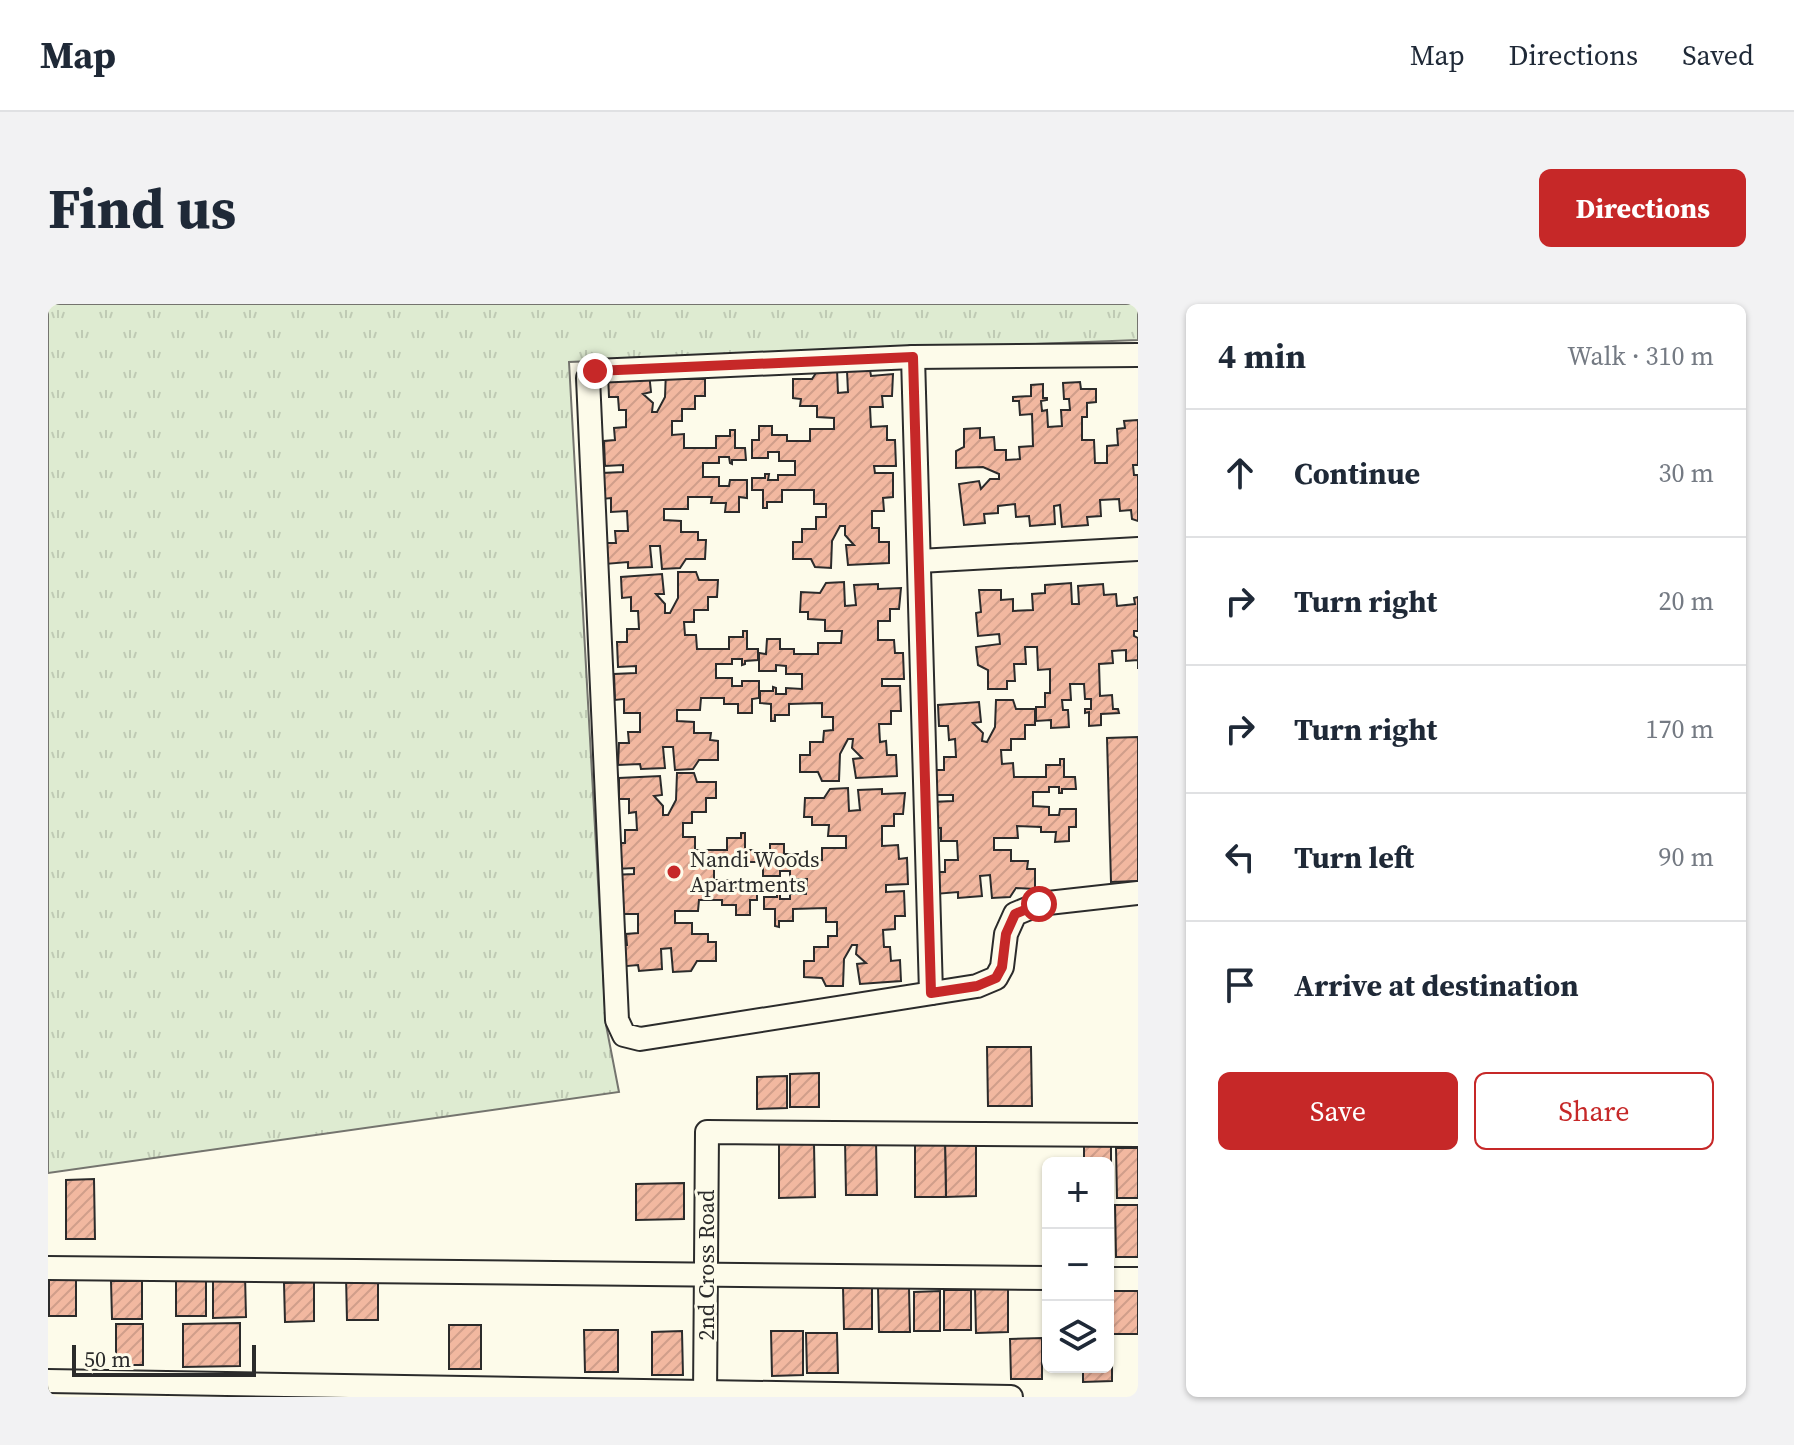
<!DOCTYPE html>
<html lang="en">
<head>
<meta charset="utf-8">
<style>
  body { margin:0; font-family:"Source Serif 4",serif; background:#f2f2f3; color:#1f2937 }
  .controls { position:absolute; right:24px; bottom:24px; display:grid; overflow:hidden; border-radius:12px; box-shadow:0 2px 6px #0004 }
  .controls button { width:72px; height:72px; display:grid; place-items:center; padding:0; border:0; border-bottom:2px solid #e0e1e3; background:#fff; color:#1f2937; font:40px sans-serif }
  .scale { position:absolute; left:24px; bottom:20px; width:184px; box-sizing:border-box; padding-left:8px; border:4px solid #2b2b2b; border-top:0; font-size:22px; line-height:28px; white-space:nowrap; color:#2b2b2b; -webkit-text-stroke:6px #fdfbea; paint-order:stroke }
  .stop { position:absolute; width:24px; height:24px; margin:-18px; border:6px solid #c62828; border-radius:50%; background:#fff }
  .stop.end { background:#c62828; border-color:#fff; box-shadow:0 2px 8px #0008 }
  .list { margin:0; padding:0; list-style:none }
  h2 { display:flex; justify-content:space-between; align-items:center; height:104px; margin:0; padding:0 32px; font-size:34px }
  h2 small { font-size:26px; font-weight:400; color:#747a83 }
  .list li { display:grid; grid-template-columns:52px 1fr auto; gap:24px; align-items:center; box-sizing:border-box; height:128px; padding:0 32px; border-top:2px solid #e0e1e3 }
  .list b { display:block; font-size:30px; white-space:nowrap }
  .list em { font-size:26px; font-style:normal; color:#747a83 }
  .actions { display:flex; gap:16px; padding:24px 32px }
  .actions a { flex:1; padding:18px 0; border:2px solid #c62828; border-radius:12px; text-align:center; font-size:28px; color:#c62828 }
  .actions .main { background:#c62828; color:#fff }
  .icon { flex:none; width:44px; height:44px; fill:none; stroke:currentColor; stroke-width:2; stroke-linecap:round; stroke-linejoin:round }
  .map { position:relative; flex:none; width:1090px; height:1093px; overflow:hidden; border-radius:12px }
  header { display:flex; align-items:center; gap:48px; box-sizing:border-box; height:112px; padding:0 40px; background:#fff; border-bottom:2px solid #e0e1e3 }
  header strong { font-size:38px }
  nav { display:flex; gap:44px; margin-inline-start:auto; font-size:28px }
  .intro { display:flex; align-items:center; justify-content:space-between; box-sizing:border-box; height:192px; padding:0 48px }
  h1 { margin:0; font-size:56px }
  .button { padding:20px 36px; border-radius:12px; background:#c62828; color:#fff; font-size:28px; font-weight:700 }
  main { display:flex; gap:48px; padding:0 48px }
  aside { flex:1; background:#fff; border-radius:12px; box-shadow:0 2px 6px #0004 }
  .map>svg:first-child { display:block }
  .grass { fill:url(#grass-tufts); stroke:#74746e; stroke-width:2 }
  .building { fill:url(#building-hatch); stroke:#2b2b2b; stroke-width:2 }
  .lines { fill:none; stroke-linecap:round; stroke-linejoin:round }
  .minor-casing { stroke:#2b2b2b; stroke-width:26 }
  .minor { stroke:#fdfbea; stroke-width:22 }
  .route { stroke:#c62828; stroke-width:10 }
  .poi-dot { fill:#c62828; stroke:#fdfbea; stroke-width:3 }
  .labels { text-anchor:middle; stroke-width:6; stroke-linejoin:round; paint-order:stroke }
  .poi-label { font-size:22px; fill:#2b2b2b; stroke:#fdfbea; text-anchor:start }
  .street-label { font-size:22px; fill:#2b2b2b; stroke:#fdfbea }
</style>
</head>
<body>
<header>
<strong>Map</strong>
<nav><a>Map</a><a>Directions</a><a>Saved</a></nav>
</header>
<div class="intro"><h1>Find us</h1><a class="button">Directions</a></div>
<main>
<div class="map">
<svg width="1090" height="1093" viewBox="0 0 1090 1093">
  <defs>
    <pattern id="grass-tufts" width="24" height="20" patternUnits="userSpaceOnUse" patternTransform="scale(2)"><rect width="24" height="20" fill="#deebd1"/><path d="M3 7l-1-3M5 7V3M7 7l1-3M15 17l-1-3M17 17v-4M19 17l1-3" fill="none" stroke="#bfcab4"/></pattern>
    <pattern id="building-hatch" width="6" height="6" patternUnits="userSpaceOnUse" patternTransform="scale(2)"><rect width="6" height="6" fill="#f2b8a0"/><path d="M-1 1l2-2M0 6l6-6M5 7l2-2" fill="none" stroke="#d09e8a"/></pattern>
  </defs>
  <rect width="100%" height="100%" fill="#fdfbea"/>
  <path class="grass" d="M 0,0 L 1090,0 L 1090,36 L 521,58 L 558,721 L 571,788 L 0,869 Z"/>
  <g class="building">
    <path d="M 789,65 L 790,89 L 800,88 L 799,67 L 822,66 L 823,72 L 845,70 L 844,92 L 834,92 L 835,103 L 822,103 L 823,123 L 839,122 L 839,136 L 847,136 L 848,162 L 826,162 L 827,169 L 845,169 L 845,193 L 835,194 L 836,207 L 824,207 L 824,224 L 831,224 L 831,238 L 841,238 L 841,259 L 800,261 L 798,241 L 806,241 L 797,231 L 797,222 L 792,222 L 784,237 L 783,264 L 767,263 L 763,255 L 745,255 L 745,238 L 754,238 L 754,225 L 768,225 L 768,213 L 778,213 L 778,200 L 766,200 L 766,186 L 734,186 L 734,198 L 719,198 L 719,204 L 715,204 L 715,186 L 704,186 L 704,174 L 717,174 L 717,170 L 721,170 L 720,176 L 730,176 L 730,171 L 747,171 L 747,157 L 731,157 L 731,148 L 720,148 L 720,154 L 704,154 L 704,136 L 711,136 L 711,122 L 724,122 L 724,131 L 739,131 L 739,137 L 762,137 L 762,125 L 786,125 L 786,114 L 769,113 L 769,102 L 752,102 L 753,95 L 745,94 L 745,75 L 764,75 L 770,66 Z"/>
    <path d="M 618,66 L 635,66 L 638,75 L 657,75 L 657,92 L 647,92 L 647,105 L 634,105 L 634,117 L 624,117 L 624,131 L 636,130 L 636,144 L 668,144 L 668,132 L 682,132 L 682,126 L 687,126 L 687,144 L 697,144 L 698,156 L 684,156 L 684,160 L 682,159 L 681,153 L 671,153 L 671,159 L 655,159 L 655,173 L 671,173 L 671,182 L 681,182 L 682,176 L 699,176 L 699,194 L 691,193 L 691,208 L 677,208 L 678,199 L 663,199 L 664,193 L 640,193 L 640,205 L 616,205 L 616,216 L 633,217 L 633,228 L 650,228 L 650,236 L 658,236 L 657,255 L 638,255 L 632,264 L 614,265 L 612,242 L 602,242 L 604,263 L 580,264 L 580,258 L 557,260 L 558,239 L 568,239 L 567,227 L 580,227 L 579,207 L 563,208 L 563,194 L 554,195 L 554,169 L 575,168 L 575,161 L 557,162 L 556,137 L 567,136 L 566,124 L 578,123 L 578,106 L 571,106 L 570,93 L 561,93 L 560,71 L 601,69 L 603,88 L 595,90 L 605,99 L 604,108 L 609,108 L 617,93 Z"/>
    <path d="M 1032,78 L 1033,85 L 1048,85 L 1048,98 L 1039,99 L 1039,113 L 1034,113 L 1034,136 L 1046,136 L 1047,159 L 1059,159 L 1059,142 L 1070,141 L 1069,125 L 1077,124 L 1076,117 L 1090,116 L 1090,161 L 1085,161 L 1086,171 L 1090,171 L 1090,217 L 1084,215 L 1083,206 L 1072,207 L 1071,195 L 1052,196 L 1053,212 L 1039,213 L 1040,221 L 1014,223 L 1012,201 L 1006,202 L 1007,220 L 982,222 L 981,212 L 968,213 L 967,200 L 950,202 L 950,209 L 936,210 L 937,219 L 916,221 L 911,180 L 931,177 L 933,185 L 942,175 L 951,175 L 951,170 L 935,163 L 908,164 L 908,147 L 916,143 L 916,125 L 932,124 L 932,134 L 946,133 L 947,146 L 958,146 L 958,156 L 972,155 L 971,143 L 985,142 L 984,110 L 972,111 L 971,97 L 965,97 L 965,93 L 983,92 L 983,81 L 995,80 L 995,94 L 999,94 L 999,96 L 993,97 L 994,107 L 999,106 L 1000,123 L 1014,122 L 1013,106 L 1022,106 L 1021,95 L 1016,95 L 1015,79 Z"/>
    <path d="M 630,268 L 648,268 L 651,276 L 670,276 L 669,293 L 660,293 L 660,306 L 646,306 L 646,318 L 636,318 L 637,331 L 648,331 L 649,345 L 681,345 L 681,333 L 695,333 L 695,327 L 699,327 L 699,345 L 710,345 L 710,356 L 697,357 L 697,360 L 694,361 L 694,355 L 684,355 L 684,360 L 668,360 L 668,374 L 684,374 L 684,382 L 694,382 L 694,377 L 711,377 L 711,394 L 704,395 L 704,409 L 690,409 L 690,400 L 676,400 L 676,394 L 653,394 L 652,406 L 629,406 L 629,417 L 646,418 L 646,429 L 663,429 L 662,436 L 670,437 L 670,456 L 651,456 L 645,465 L 627,466 L 625,443 L 615,443 L 617,464 L 593,465 L 592,460 L 570,461 L 571,439 L 581,439 L 580,428 L 592,428 L 592,409 L 576,409 L 576,395 L 567,396 L 566,370 L 588,369 L 588,362 L 570,363 L 569,338 L 579,338 L 579,325 L 591,325 L 590,307 L 583,307 L 583,293 L 574,294 L 573,273 L 614,270 L 616,290 L 608,290 L 617,300 L 617,309 L 622,309 L 630,294 Z"/>
    <path d="M 796,278 L 797,302 L 808,301 L 806,281 L 830,280 L 830,285 L 853,284 L 851,305 L 842,305 L 842,317 L 830,317 L 830,336 L 846,336 L 847,349 L 855,349 L 856,375 L 834,375 L 834,382 L 852,382 L 853,407 L 843,407 L 843,420 L 831,420 L 832,438 L 838,437 L 839,451 L 848,451 L 849,472 L 808,474 L 805,455 L 814,454 L 804,444 L 805,435 L 800,435 L 792,450 L 791,477 L 774,477 L 770,468 L 752,468 L 752,451 L 762,451 L 762,438 L 775,438 L 776,427 L 785,426 L 785,413 L 774,413 L 774,399 L 741,400 L 741,411 L 727,411 L 727,417 L 723,417 L 723,400 L 712,399 L 712,387 L 725,387 L 725,383 L 728,384 L 728,390 L 738,390 L 738,384 L 754,385 L 754,370 L 738,370 L 738,362 L 728,361 L 728,367 L 711,367 L 711,349 L 718,350 L 719,335 L 732,335 L 732,345 L 746,345 L 746,350 L 770,350 L 770,339 L 793,339 L 794,327 L 777,327 L 777,316 L 760,315 L 760,308 L 752,308 L 753,288 L 772,289 L 778,279 Z"/>
    <path d="M 1023,279 L 1024,300 L 1031,300 L 1030,282 L 1055,280 L 1056,291 L 1068,290 L 1069,302 L 1087,300 L 1086,294 L 1090,293 L 1090,327 L 1086,327 L 1086,332 L 1090,334 L 1090,365 L 1090,356 L 1078,357 L 1078,346 L 1064,347 L 1065,359 L 1051,360 L 1052,392 L 1064,391 L 1065,405 L 1070,405 L 1071,409 L 1053,410 L 1053,421 L 1041,422 L 1041,408 L 1037,409 L 1037,405 L 1043,405 L 1043,395 L 1037,395 L 1036,380 L 1022,380 L 1023,396 L 1014,396 L 1015,406 L 1020,406 L 1021,423 L 1003,424 L 1003,416 L 988,417 L 988,403 L 997,403 L 997,389 L 1002,389 L 1002,365 L 990,366 L 989,343 L 977,343 L 978,360 L 966,360 L 967,377 L 959,377 L 959,385 L 940,385 L 940,366 L 930,361 L 928,343 L 952,340 L 951,330 L 930,332 L 928,309 L 933,308 L 931,286 L 953,286 L 953,296 L 965,295 L 965,307 L 985,306 L 984,290 L 997,289 L 997,281 Z"/>
    <path d="M 948,396 L 965,396 L 968,405 L 987,405 L 987,421 L 977,421 L 977,435 L 963,435 L 963,446 L 953,446 L 954,460 L 965,459 L 966,473 L 998,473 L 998,461 L 1012,461 L 1012,455 L 1016,455 L 1016,473 L 1027,473 L 1028,485 L 1014,485 L 1014,489 L 1011,489 L 1011,483 L 1001,483 L 1001,488 L 985,488 L 985,502 L 1001,503 L 1001,511 L 1011,511 L 1012,505 L 1028,505 L 1028,523 L 1021,523 L 1021,537 L 1007,538 L 1008,528 L 993,528 L 993,523 L 969,522 L 970,534 L 946,534 L 946,546 L 963,546 L 963,557 L 980,557 L 979,565 L 987,565 L 987,585 L 968,584 L 962,593 L 944,594 L 942,571 L 932,572 L 934,592 L 910,594 L 910,588 L 887,590 L 888,568 L 897,568 L 897,556 L 910,556 L 909,537 L 893,537 L 893,524 L 884,524 L 884,498 L 905,497 L 905,491 L 887,491 L 886,466 L 896,466 L 896,453 L 908,453 L 907,435 L 901,436 L 900,422 L 891,422 L 890,401 L 931,398 L 933,418 L 925,419 L 935,429 L 934,437 L 939,438 L 947,423 Z"/>
    <path d="M 1090,433 L 1090,577 L 1063,578 L 1059,434 Z"/>
    <path d="M 629,469 L 646,469 L 649,478 L 668,478 L 668,494 L 658,494 L 658,508 L 644,508 L 644,519 L 635,519 L 635,533 L 647,533 L 647,546 L 679,546 L 679,534 L 693,534 L 693,529 L 697,529 L 697,546 L 709,546 L 708,558 L 695,558 L 695,562 L 692,562 L 692,556 L 682,556 L 682,561 L 666,561 L 666,576 L 682,576 L 682,584 L 693,584 L 692,578 L 709,579 L 709,596 L 702,596 L 702,611 L 688,611 L 688,601 L 674,601 L 674,596 L 651,596 L 650,607 L 627,607 L 627,619 L 644,619 L 644,630 L 660,630 L 660,638 L 668,638 L 668,657 L 649,657 L 643,667 L 625,668 L 623,644 L 613,645 L 614,665 L 591,667 L 590,661 L 568,663 L 569,641 L 579,641 L 578,630 L 590,629 L 590,610 L 574,610 L 564,571 L 586,570 L 586,564 L 568,565 L 567,539 L 577,539 L 577,526 L 589,526 L 588,508 L 581,509 L 581,495 L 571,495 L 571,474 L 612,472 L 614,491 L 606,492 L 615,502 L 615,511 L 620,511 L 628,496 Z"/>
    <path d="M 800,484 L 801,507 L 812,506 L 810,486 L 834,485 L 834,490 L 857,489 L 855,510 L 846,510 L 846,522 L 834,522 L 834,542 L 850,541 L 851,555 L 859,554 L 860,580 L 838,581 L 838,588 L 856,587 L 857,612 L 847,612 L 847,625 L 835,626 L 836,643 L 842,643 L 843,657 L 852,656 L 853,677 L 812,680 L 809,660 L 818,659 L 808,650 L 809,641 L 804,641 L 796,655 L 795,682 L 778,682 L 774,674 L 756,673 L 756,657 L 766,657 L 766,643 L 780,643 L 780,632 L 789,632 L 789,618 L 778,618 L 778,604 L 745,605 L 745,617 L 731,617 L 731,623 L 727,622 L 727,605 L 716,605 L 716,593 L 729,593 L 729,589 L 732,589 L 732,595 L 742,595 L 742,590 L 758,590 L 759,575 L 742,575 L 742,567 L 732,567 L 732,572 L 715,572 L 715,555 L 722,555 L 722,540 L 736,540 L 736,550 L 750,550 L 750,555 L 774,556 L 774,544 L 798,544 L 798,532 L 780,532 L 781,521 L 764,521 L 764,513 L 756,513 L 757,494 L 776,494 L 782,485 Z"/>
    <path d="M 939,743 L 983,743 L 984,802 L 940,802 Z"/>
    <path d="M 771,769 L 771,803 L 742,803 L 742,770 Z"/>
    <path d="M 739,772 L 739,804 L 709,805 L 709,773 Z"/>
    <path d="M 797,836 L 828,836 L 829,891 L 798,891 Z"/>
    <path d="M 928,838 L 928,892 L 898,893 L 897,839 Z"/>
    <path d="M 867,839 L 897,839 L 898,893 L 867,893 Z"/>
    <path d="M 731,840 L 766,840 L 767,893 L 731,894 Z"/>
    <path d="M 1063,841 L 1063,894 L 1060,895 L 1060,859 L 1036,859 L 1036,842 Z"/>
    <path d="M 1068,844 L 1090,844 L 1090,894 L 1069,894 Z"/>
    <path d="M 46,875 L 47,935 L 18,935 L 18,876 Z"/>
    <path d="M 636,879 L 636,915 L 588,916 L 588,880 Z"/>
    <path d="M 1067,901 L 1090,901 L 1090,953 L 1068,953 Z"/>
    <path d="M 158,969 L 158,1012 L 128,1012 L 128,970 Z"/>
    <path d="M 197,970 L 198,1013 L 165,1014 L 165,971 Z"/>
    <path d="M 298,972 L 330,972 L 330,1016 L 299,1016 Z"/>
    <rect x="1" y="974" width="27" height="38"/>
    <path d="M 63,977 L 94,977 L 94,1015 L 64,1015 Z"/>
    <path d="M 266,978 L 266,1017 L 237,1018 L 236,979 Z"/>
    <path d="M 1061,982 L 1090,982 L 1090,1030 L 1062,1030 Z"/>
    <path d="M 795,983 L 824,983 L 824,1025 L 796,1025 Z"/>
    <path d="M 830,984 L 861,984 L 862,1028 L 831,1028 Z"/>
    <path d="M 927,984 L 960,984 L 960,1028 L 928,1029 Z"/>
    <rect x="896" y="986" width="27" height="40"/>
    <path d="M 892,987 L 892,1027 L 866,1027 L 866,988 Z"/>
    <path d="M 192,1019 L 192,1062 L 135,1063 L 135,1020 Z"/>
    <rect x="68" y="1020" width="27" height="41"/>
    <rect x="401" y="1021" width="32" height="44"/>
    <path d="M 536,1026 L 570,1026 L 570,1068 L 537,1068 Z"/>
    <path d="M 634,1027 L 635,1071 L 604,1071 L 604,1028 Z"/>
    <path d="M 723,1027 L 755,1027 L 755,1071 L 724,1072 Z"/>
    <path d="M 758,1029 L 789,1029 L 790,1069 L 759,1069 Z"/>
    <path d="M 994,1034 L 994,1075 L 963,1075 L 962,1035 Z"/>
    <path d="M 1060,1036 L 1064,1036 L 1064,1077 L 1035,1078 L 1035,1063 L 1060,1063 Z"/>
  </g>
  <g class="lines">
    <g class="minor-casing">
      <g id="minor">
        <path d="M 1090,51 L 865,53 L 547,67 L 540,74 L 569,716 L 576,731 L 592,735 L 929,682 L 948,674 L 954,663 L 958,630 L 967,610 L 991,600 L 1090,589"/>
        <path d="M 865,53 L 883,689"/>
        <path d="M 871,257 L 1090,245"/>
        <path d="M 0,964 L 1000,974"/>
        <path d="M 1060,975 L 1090,975"/>
        <path d="M 0,1077 L 963,1093"/>
        <path d="M 657,1093 L 659,828 L 1090,831"/>
      </g>
    </g>
    <use href="#minor" class="minor"/>
  </g>
  <g class="lines">
    <path class="route" d="M 547,67 L 865,53 L 883,689 L 929,682 L 948,674 L 954,663 L 958,630 L 967,610 L 991,600"/>
  </g>
  <circle class="poi-dot" cx="626" cy="568" r="8"/>
  <g class="labels">
    <g class="poi-label">
      <text x="642" y="563">Nandi Woods<tspan x="642" dy="25">Apartments</tspan></text>
    </g>
    <g class="street-label">
      <text transform="translate(658 961) rotate(-90)" y="8">2nd Cross Road</text>
    </g>
  </g>
</svg>
<div class="controls">
<button>+</button>
<button>−</button>
<button><svg class="icon" aria-label="layers" viewBox="0 0 24 24"><path d="M12 4l9 5-9 5-9-5zM3 14l9 5 9-5"/></svg></button>
</div>
<div class="scale">50 m</div>
<div class="stop" style="left:991px;top:600px"></div>
<div class="stop end" style="left:547px;top:67px"></div>
</div>
<aside>
<h2>4 min<small>Walk · 310 m</small></h2>
<ul class="list">
<li><svg class="icon" aria-label="ahead" viewBox="0 0 24 24"><path d="M12 20V5M6 11l6-6 6 6"/></svg><div><b>Continue</b></div><em>30 m</em></li>
<li><svg class="icon" aria-label="right" viewBox="0 0 24 24"><path d="M7 20v-9h11M14 6l5 5-5 5"/></svg><div><b>Turn right</b></div><em>20 m</em></li>
<li><svg class="icon" aria-label="right" viewBox="0 0 24 24"><path d="M7 20v-9h11M14 6l5 5-5 5"/></svg><div><b>Turn right</b></div><em>170 m</em></li>
<li><svg class="icon" aria-label="left" viewBox="0 0 24 24"><path d="M17 20v-9H6M10 6l-5 5 5 5"/></svg><div><b>Turn left</b></div><em>90 m</em></li>
<li><svg class="icon" aria-label="arrive" viewBox="0 0 24 24"><path d="M6 21V4h12l-3 4 3 4H6"/></svg><div><b>Arrive at destination</b></div></li>
</ul>
<div class="actions"><a class="main">Save</a><a>Share</a></div>
</aside>
</main>
</body>
</html>
